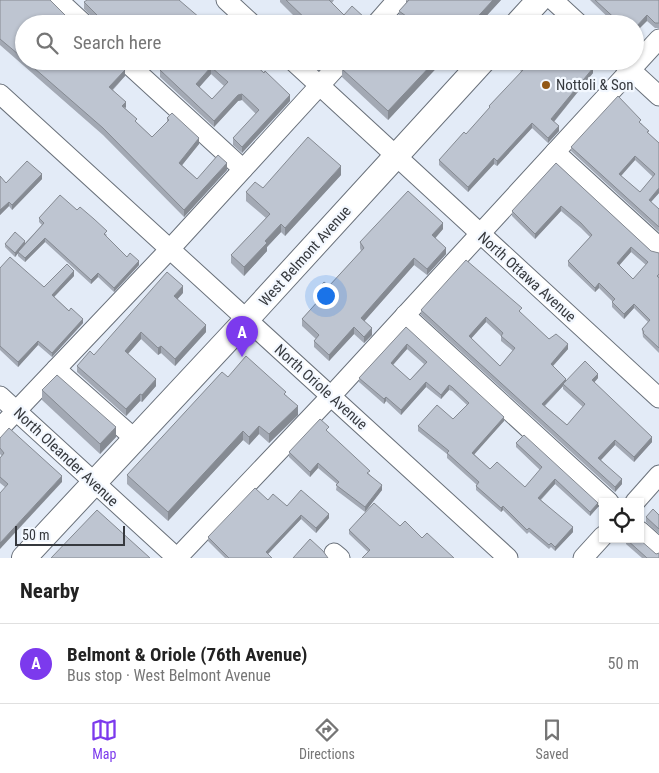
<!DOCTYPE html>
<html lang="en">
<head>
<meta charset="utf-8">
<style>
  body { margin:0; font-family:"Roboto Condensed",sans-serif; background:#f6f6f6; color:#222 }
  .controls { position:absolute; right:15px; bottom:15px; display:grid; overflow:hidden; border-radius:0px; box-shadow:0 1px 4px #0004 }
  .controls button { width:45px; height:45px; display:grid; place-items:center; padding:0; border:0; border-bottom:1px solid #e0e0e0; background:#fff; color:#222; font:25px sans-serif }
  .scale { position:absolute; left:15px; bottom:12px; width:110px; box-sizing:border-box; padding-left:5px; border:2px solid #36393e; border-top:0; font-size:14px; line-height:18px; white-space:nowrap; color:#36393e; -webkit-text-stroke:4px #f3f8ff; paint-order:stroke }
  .you { position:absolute; left:325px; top:295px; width:18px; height:18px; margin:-12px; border:4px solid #fff; border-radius:50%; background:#1a73e8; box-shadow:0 0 0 8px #1a73e833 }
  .badge { display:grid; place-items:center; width:32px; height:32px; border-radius:50%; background:#7c3aed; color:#fff; font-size:16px; font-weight:700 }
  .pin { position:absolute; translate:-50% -41px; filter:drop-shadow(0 1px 2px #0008) }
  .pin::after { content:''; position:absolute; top:26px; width:18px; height:15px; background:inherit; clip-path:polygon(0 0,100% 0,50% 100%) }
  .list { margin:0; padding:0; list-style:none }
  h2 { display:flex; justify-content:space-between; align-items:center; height:65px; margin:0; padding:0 20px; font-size:21px }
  h2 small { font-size:16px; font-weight:400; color:#767676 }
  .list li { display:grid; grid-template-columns:32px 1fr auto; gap:15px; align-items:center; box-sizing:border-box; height:80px; padding:0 20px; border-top:1px solid #e0e0e0 }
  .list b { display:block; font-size:19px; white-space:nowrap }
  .list p { margin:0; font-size:16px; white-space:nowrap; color:#767676 }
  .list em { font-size:16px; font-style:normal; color:#767676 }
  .icon { flex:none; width:28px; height:28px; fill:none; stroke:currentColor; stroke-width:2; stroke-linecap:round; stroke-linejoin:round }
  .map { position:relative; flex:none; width:659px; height:558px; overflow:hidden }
  .search { position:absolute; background:#fff; box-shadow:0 1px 4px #0004; left:15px; right:15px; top:15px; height:55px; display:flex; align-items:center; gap:12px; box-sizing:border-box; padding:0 18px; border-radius:28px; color:#767676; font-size:19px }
  .sheet { height:145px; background:#fff }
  nav { display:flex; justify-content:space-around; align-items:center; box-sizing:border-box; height:70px; border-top:1px solid #e0e0e0; background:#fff; font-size:14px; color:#767676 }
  nav a { display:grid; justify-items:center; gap:2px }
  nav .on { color:#7c3aed }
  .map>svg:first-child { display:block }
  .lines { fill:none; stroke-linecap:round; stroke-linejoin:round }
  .minor-casing { stroke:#69707a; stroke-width:21 }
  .major-casing { stroke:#69707a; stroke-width:26 }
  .minor { stroke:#fff; stroke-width:19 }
  .major { stroke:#fff; stroke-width:24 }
  .wall { fill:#a3a9b4; fill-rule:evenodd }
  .shaded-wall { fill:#858a92 }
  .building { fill:#bec5d1; stroke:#858a92; fill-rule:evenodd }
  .poi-dot { fill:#925816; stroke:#f3f8ff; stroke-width:2 }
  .labels { text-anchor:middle; stroke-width:4.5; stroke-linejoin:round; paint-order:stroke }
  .poi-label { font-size:15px; fill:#36393e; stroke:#f3f8ff; text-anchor:start }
  .street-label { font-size:15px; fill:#36393e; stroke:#f3f8ff }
</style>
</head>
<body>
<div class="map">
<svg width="659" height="558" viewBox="0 0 659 558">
  <rect width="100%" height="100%" fill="#e3ebf7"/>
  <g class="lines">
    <g class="minor-casing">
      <g id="minor">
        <path d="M 58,0 L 84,24"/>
        <path d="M 226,0 L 252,24"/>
        <path d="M 553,0 L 579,24"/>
        <path d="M 376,24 L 397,0"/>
        <path d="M 125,61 L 243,169"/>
        <path d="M 293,61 L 659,398"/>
        <path d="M 621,61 L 659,96"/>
        <path d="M 0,94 L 508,558"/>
        <path d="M 555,152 L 659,247"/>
        <path d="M 405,315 L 609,502"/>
        <path d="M 56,369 L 135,439"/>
        <path d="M 0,396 L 177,558"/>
        <path d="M 0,428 L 170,249 L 342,61"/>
        <path d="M 635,502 L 659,475"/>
        <path d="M 640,531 L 659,548"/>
        <path d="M 334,553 L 340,558"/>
        <path d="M 177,558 L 331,396 L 659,39"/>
        <path d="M 583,558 L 603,536"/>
      </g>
    </g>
    <g class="major-casing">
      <g id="major">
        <path d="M 517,24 L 539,0"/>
        <path d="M 24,558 L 247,319 L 483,61"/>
      </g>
    </g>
    <use href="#minor" class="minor"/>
    <use href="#major" class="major"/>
  </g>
  <g class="wall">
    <path d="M 0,0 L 66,23 L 65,24 L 24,24 L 24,61 L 117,61 L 125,76 L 113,90 L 126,109 L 137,123 L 152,137 L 167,122 L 167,118 L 199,144 L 182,165 L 197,179 L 227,170 L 184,217 L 103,135 L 0,45 Z"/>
    <path d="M 280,0 L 334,0 L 332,3 L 344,15 L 365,24 L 302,24 L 280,2 Z"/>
    <path d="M 407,0 L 501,0 L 479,24 L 398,24 L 401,21 L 399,19 L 399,11 L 407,2 Z"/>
    <path d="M 590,0 L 659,0 L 659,28 L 655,28 L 647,21 L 635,24 L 615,24 Z"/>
    <path d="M 84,2 L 207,24 L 95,20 L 84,9 Z"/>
    <path d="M 251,61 L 290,101 L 242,153 L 233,145 L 233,138 L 256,114 L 242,100 L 238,101 L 214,127 L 160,77 L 160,70 ZM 211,74 L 224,86 L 212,99 L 199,87 Z"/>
    <path d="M 348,61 L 443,61 L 388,120 L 342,77 L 342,69 Z"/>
    <path d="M 538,62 L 593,73 L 554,122 L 559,131 L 548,143 L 532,128 L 497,166 L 494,164 L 468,192 L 439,165 L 439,160 L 466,134 L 489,109 L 489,106 L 521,73 L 520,68 Z"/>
    <path d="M 641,123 L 649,134 L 659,143 L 659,193 L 651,202 L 659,209 L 659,232 L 571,151 L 571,147 ZM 635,160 L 653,177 L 640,192 L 621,176 Z"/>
    <path d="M 556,163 L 651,251 L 659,253 L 659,353 L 643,337 L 642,329 L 648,322 L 634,308 L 624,319 L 612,307 L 612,301 L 599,288 L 595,292 L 568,266 L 568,261 L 590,237 L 581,228 L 561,211 L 535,239 L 512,216 L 512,211 ZM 631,252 L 646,265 L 633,279 L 619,265 Z"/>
    <path d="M 341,175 L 285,236 L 281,232 L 267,247 L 267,251 L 244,276 L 231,263 L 231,255 L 266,218 L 246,201 L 246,192 L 263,188 Z"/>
    <path d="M 0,176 L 6,183 L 42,179 L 12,210 L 9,206 L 0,215 Z"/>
    <path d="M 77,210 L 107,235 L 106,236 L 127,257 L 139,265 L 114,292 L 98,277 L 91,284 L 45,242 L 25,262 L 18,256 L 18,253 L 15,257 L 5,247 L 5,244 L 25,243 L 42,225 L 39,222 L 39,218 Z"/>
    <path d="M 443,229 L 435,238 L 446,254 L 427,275 L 414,265 L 364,321 L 372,335 L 364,343 L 354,334 L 329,361 L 314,347 L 314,341 L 316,339 L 302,326 L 302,319 L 317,302 L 314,300 L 314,293 L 329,286 L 361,251 L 360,248 L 360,242 Z"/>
    <path d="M 0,268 L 44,287 L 74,276 L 54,297 L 83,323 L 52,357 L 38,345 L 18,367 L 0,350 Z"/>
    <path d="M 183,293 L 177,299 L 206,332 L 175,366 L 161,353 L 158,355 L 141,339 L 128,354 L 156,386 L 142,402 L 140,401 L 126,416 L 77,372 L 77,366 Z"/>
    <path d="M 421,310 L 522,313 L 521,314 L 549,339 L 568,349 L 553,366 L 566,381 L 598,378 L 594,382 L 652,442 L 634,462 L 615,445 L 601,460 L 622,484 L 615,492 L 421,315 ZM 486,322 L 501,336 L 501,341 L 513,351 L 500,366 L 471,338 ZM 563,386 L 563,389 L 583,407 L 567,425 L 545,406 Z"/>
    <path d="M 406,327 L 504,421 L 474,454 L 490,469 L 525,487 L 540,470 L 516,447 L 516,443 L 598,507 L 590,516 L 555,484 L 541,500 L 573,532 L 555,551 L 551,547 L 549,549 L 529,532 L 527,534 L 503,510 L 501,512 L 476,490 L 476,486 L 477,485 L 447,458 L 447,454 L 418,431 L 418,426 L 453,419 L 467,405 L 452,391 L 449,390 L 441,399 L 426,387 L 401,415 L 386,401 L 384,404 L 359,382 L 359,378 ZM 407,349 L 424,364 L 410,380 L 393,365 Z"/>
    <path d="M 228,377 L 286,395 L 298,415 L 269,443 L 259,434 L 249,445 L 243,440 L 168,521 L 127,484 L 127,475 Z"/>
    <path d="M 42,390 L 116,437 L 100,454 L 42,400 Z"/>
    <path d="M 328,432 L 370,475 L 382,490 L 365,512 L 336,490 L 337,484 L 318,468 L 310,477 L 289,457 L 289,452 Z"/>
    <path d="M 0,438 L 62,482 L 5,487 L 0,483 L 0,458 L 2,456 L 0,454 Z"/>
    <path d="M 268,500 L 329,518 L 316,533 L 301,519 L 268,554 L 272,558 L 225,558 L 208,541 L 208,537 Z"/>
    <path d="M 659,515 L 659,534 L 646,522 L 646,517 Z"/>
    <path d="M 400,526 L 422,538 L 368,552 L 349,534 L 349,530 Z"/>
    <path d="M 626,539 L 656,554 L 659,558 L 642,558 L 626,544 Z"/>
  </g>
  <g class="shaded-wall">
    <path d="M 493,0 L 501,0 L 479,24 L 471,24 Z"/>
    <path d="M 647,15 L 647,21 L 635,33 L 635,28 Z"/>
    <path d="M 66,16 L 66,23 L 65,24 L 60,24 Z"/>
    <path d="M 365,18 L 365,24 L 361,24 Z"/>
    <path d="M 435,61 L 443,61 L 388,120 L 388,111 Z"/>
    <path d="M 211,67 L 211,74 L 196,91 L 196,84 Z"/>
    <path d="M 593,68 L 593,73 L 551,125 L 551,119 Z"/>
    <path d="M 125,70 L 125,76 L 109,93 L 109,87 Z"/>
    <path d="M 242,94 L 242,100 L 238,101 L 214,127 L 214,121 L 238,95 Z"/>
    <path d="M 290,95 L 290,101 L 242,153 L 242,147 Z"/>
    <path d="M 126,102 L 126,108 L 122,106 Z"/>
    <path d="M 532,123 L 532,128 L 497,166 L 497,161 Z"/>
    <path d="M 559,126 L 559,131 L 548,143 L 548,138 Z"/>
    <path d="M 199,138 L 199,144 L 179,169 L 179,163 Z"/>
    <path d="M 635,156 L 635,160 L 619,178 L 619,174 Z"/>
    <path d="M 494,158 L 494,164 L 468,192 L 468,187 Z"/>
    <path d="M 227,163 L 227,170 L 184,217 L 184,210 Z"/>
    <path d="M 341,166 L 341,175 L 285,236 L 285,228 Z"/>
    <path d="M 42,174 L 42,179 L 12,210 L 12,205 Z"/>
    <path d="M 659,188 L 659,193 L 649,204 L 649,200 Z"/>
    <path d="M 9,202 L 9,206 L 0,215 L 0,210 Z"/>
    <path d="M 561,206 L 561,211 L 535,239 L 535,234 Z"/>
    <path d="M 443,223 L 443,229 L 432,242 L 432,235 Z"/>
    <path d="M 281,224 L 281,232 L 267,247 L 267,251 L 244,276 L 244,267 L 265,241 Z"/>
    <path d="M 45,238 L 45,242 L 25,262 L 25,258 Z"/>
    <path d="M 25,241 L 25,245 L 15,257 L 15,253 Z"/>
    <path d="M 631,247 L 631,252 L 617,268 L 617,263 Z"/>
    <path d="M 446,248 L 446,254 L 427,275 L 427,269 Z"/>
    <path d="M 414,258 L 414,265 L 361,325 L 361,318 Z"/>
    <path d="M 139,261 L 139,265 L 114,292 L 114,288 Z"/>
    <path d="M 74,271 L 74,276 L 52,299 L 52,295 Z"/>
    <path d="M 98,273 L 98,277 L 91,284 L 91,280 Z"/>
    <path d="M 599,283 L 599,288 L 595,292 L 595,288 Z"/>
    <path d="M 183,286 L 183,293 L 174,303 L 174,296 Z"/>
    <path d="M 634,304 L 634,308 L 624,319 L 624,314 Z"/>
    <path d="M 486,317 L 486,322 L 469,341 L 469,336 Z"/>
    <path d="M 83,319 L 83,323 L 52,357 L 52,353 Z"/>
    <path d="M 206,325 L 206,332 L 175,366 L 175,359 Z"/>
    <path d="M 354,327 L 354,334 L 329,361 L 329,355 Z"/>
    <path d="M 372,328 L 372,335 L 364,343 L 364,337 Z"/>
    <path d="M 141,332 L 141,339 L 125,357 L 125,351 Z"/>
    <path d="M 38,341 L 38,345 L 18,367 L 18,362 Z"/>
    <path d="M 407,344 L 407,349 L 391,367 L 391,363 Z"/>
    <path d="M 568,344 L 568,349 L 551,368 L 551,364 Z"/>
    <path d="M 161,346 L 161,353 L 158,355 L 158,348 Z"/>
    <path d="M 598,374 L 598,378 L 592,385 L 592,380 Z"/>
    <path d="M 156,379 L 156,386 L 142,402 L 142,395 Z"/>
    <path d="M 566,379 L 566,383 L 563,384 L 563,386 L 542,408 L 542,404 Z"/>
    <path d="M 426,382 L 426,387 L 401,415 L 401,410 Z"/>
    <path d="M 449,385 L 449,390 L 441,399 L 441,395 Z"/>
    <path d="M 140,394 L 140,401 L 126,416 L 126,409 Z"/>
    <path d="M 386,397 L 386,401 L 384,404 L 384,399 Z"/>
    <path d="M 298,406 L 298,415 L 269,443 L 269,434 Z"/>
    <path d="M 504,417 L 504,421 L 472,457 L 472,453 Z"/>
    <path d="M 259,426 L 259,434 L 249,445 L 249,437 Z"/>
    <path d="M 116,427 L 116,437 L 100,454 L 100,444 Z"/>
    <path d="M 243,431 L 243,440 L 168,521 L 168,512 Z"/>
    <path d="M 652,437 L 652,442 L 634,462 L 634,457 Z"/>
    <path d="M 615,440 L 615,445 L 598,463 L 598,458 Z"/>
    <path d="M 318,463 L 318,468 L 310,477 L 310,472 Z"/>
    <path d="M 62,476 L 62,482 L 0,549 L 0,543 Z"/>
    <path d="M 555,479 L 555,484 L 538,502 L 538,498 Z"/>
    <path d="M 622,479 L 622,484 L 615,492 L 615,487 Z"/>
    <path d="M 382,485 L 382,490 L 365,512 L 365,507 Z"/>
    <path d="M 598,503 L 598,507 L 590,516 L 590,512 Z"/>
    <path d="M 503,506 L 503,510 L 501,512 L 501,508 Z"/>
    <path d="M 329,514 L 329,518 L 316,533 L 316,528 Z"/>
    <path d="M 301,515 L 301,519 L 266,556 L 266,552 Z"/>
    <path d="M 573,527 L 573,532 L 555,551 L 555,547 Z"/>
  </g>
  <g class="building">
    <path d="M 0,0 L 50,0 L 66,16 L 60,24 L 24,24 L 24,59 L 0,39 Z"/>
    <path d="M 87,0 L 179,0 L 207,24 L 93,24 L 98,16 L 84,2 Z"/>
    <path d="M 286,0 L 329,0 L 344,15 L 352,6 L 365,18 L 361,24 L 311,24 Z"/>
    <path d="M 409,0 L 493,0 L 471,24 L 398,24 L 406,16 L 399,11 Z"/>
    <path d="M 595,0 L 659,0 L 659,23 L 655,23 L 647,15 L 635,28 L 635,24 L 621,24 Z"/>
    <path d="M 26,61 L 117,61 L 125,70 L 109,87 L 126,102 L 122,106 L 137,119 L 135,121 L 152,137 L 169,120 L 167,118 L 172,113 L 199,138 L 179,163 L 197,179 L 218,155 L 227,163 L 184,210 L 103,128 Z"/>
    <path d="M 168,61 L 251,61 L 264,73 L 265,71 L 290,95 L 242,147 L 233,138 L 259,110 L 242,94 L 238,95 L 214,121 L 160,70 ZM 211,67 L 228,82 L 212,99 L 196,84 Z"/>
    <path d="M 348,61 L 435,61 L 388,111 L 342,69 Z"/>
    <path d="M 526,61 L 537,61 L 538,62 L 539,61 L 586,61 L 593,68 L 551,119 L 559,126 L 548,138 L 532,123 L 497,161 L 494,158 L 468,187 L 439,160 L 464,132 L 466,134 L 490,107 L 489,106 L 523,70 L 520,68 Z"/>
    <path d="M 618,96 L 641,120 L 639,122 L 649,131 L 647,132 L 659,143 L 659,188 L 649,200 L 659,209 L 659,227 L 571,147 ZM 635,156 L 655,174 L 640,192 L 619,174 Z"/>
    <path d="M 308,137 L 341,166 L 285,228 L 281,224 L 265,241 L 267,243 L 244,267 L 231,255 L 270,214 L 246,192 L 255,182 L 263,188 Z"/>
    <path d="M 27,161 L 42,174 L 12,205 L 9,202 L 0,210 L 0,176 L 6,183 Z"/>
    <path d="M 556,163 L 651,251 L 659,253 L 659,274 L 657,276 L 659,278 L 659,348 L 643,333 L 644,332 L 642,329 L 650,320 L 634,304 L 624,314 L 612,302 L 615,299 L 599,283 L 595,288 L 568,261 L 592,235 L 581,223 L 561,206 L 535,234 L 512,211 ZM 631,247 L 648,262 L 633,279 L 617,263 Z"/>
    <path d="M 408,191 L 443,223 L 432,235 L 446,248 L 427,269 L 414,258 L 361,318 L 372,328 L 364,337 L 354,327 L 329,355 L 314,341 L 319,335 L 302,319 L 320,299 L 314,293 L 324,282 L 329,286 L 364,248 L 360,242 Z"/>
    <path d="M 60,195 L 77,210 L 80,207 L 94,219 L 107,231 L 104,234 L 127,257 L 130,253 L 139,261 L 114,288 L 98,273 L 91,280 L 45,238 L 25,258 L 18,252 L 44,223 L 39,218 Z"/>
    <path d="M 15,232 L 25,241 L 15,253 L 5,244 Z"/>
    <path d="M 10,257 L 44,287 L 67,264 L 74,271 L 52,295 L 69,311 L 71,308 L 83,319 L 52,353 L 38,341 L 18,362 L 0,346 L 0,268 Z"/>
    <path d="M 466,260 L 522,308 L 519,311 L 549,339 L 556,334 L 568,344 L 551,364 L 566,379 L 542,404 L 567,425 L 585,404 L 563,384 L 585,361 L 598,374 L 592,380 L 652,437 L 634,457 L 615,440 L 598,458 L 622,479 L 615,487 L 421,310 ZM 486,317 L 503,333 L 501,336 L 515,348 L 500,366 L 469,336 Z"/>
    <path d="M 167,272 L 183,286 L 174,296 L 206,325 L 175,359 L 161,346 L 158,348 L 141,332 L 125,351 L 156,379 L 142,395 L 140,394 L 126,409 L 77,366 L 90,351 L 94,355 Z"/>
    <path d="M 406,327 L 504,417 L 472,453 L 490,469 L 497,462 L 525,487 L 542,467 L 516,443 L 524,435 L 598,503 L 590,512 L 555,479 L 538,498 L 573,527 L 555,547 L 551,543 L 549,545 L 529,528 L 527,530 L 503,506 L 501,508 L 476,486 L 479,482 L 447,453 L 449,451 L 418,426 L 437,405 L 453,419 L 469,403 L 452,387 L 449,385 L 441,395 L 426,382 L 401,410 L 386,397 L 384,399 L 359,378 ZM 407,344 L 427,362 L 410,380 L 391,363 Z"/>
    <path d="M 246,356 L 286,392 L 284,394 L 298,406 L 269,434 L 259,426 L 249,437 L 243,431 L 168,512 L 127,475 L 222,372 L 228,377 Z"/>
    <path d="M 57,375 L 116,427 L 100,444 L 42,390 Z"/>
    <path d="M 320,419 L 329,427 L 326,430 L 370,471 L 367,473 L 382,485 L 365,507 L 336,485 L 339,482 L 318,463 L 310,472 L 289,452 Z"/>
    <path d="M 9,428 L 62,476 L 0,543 L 0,493 L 8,484 L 0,477 L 0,458 L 4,453 L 0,448 L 0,438 Z"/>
    <path d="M 255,488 L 268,500 L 273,494 L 287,506 L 301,490 L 329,514 L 316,528 L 301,515 L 266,552 L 272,558 L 229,558 L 208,537 Z"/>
    <path d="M 374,503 L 400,526 L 405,521 L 422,538 L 427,533 L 454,558 L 362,558 L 370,550 L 349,530 Z"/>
    <path d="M 653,509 L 659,515 L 659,529 L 646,517 Z"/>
    <path d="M 97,510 L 150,558 L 51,558 Z"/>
    <path d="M 310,539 L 323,551 L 328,558 L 293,558 Z"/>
    <path d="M 626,539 L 639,539 L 656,554 L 659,553 L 659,558 L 647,558 Z"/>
  </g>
  <circle class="poi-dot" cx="546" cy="85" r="5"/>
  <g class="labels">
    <g class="poi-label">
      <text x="556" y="90">Nottoli &amp; Son</text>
    </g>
    <g class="street-label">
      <text transform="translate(305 256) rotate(-48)" y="5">West Belmont Avenue</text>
      <text transform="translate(527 277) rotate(42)" y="5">North Ottawa Avenue</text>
      <text transform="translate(321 387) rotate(42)" y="5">North Oriole Avenue</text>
      <text transform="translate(66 457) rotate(43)" y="5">North Oleander Avenue</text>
    </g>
  </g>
</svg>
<div class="controls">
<button><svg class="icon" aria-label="locate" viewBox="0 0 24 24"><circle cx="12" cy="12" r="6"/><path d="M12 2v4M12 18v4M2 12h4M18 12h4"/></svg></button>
</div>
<div class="scale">50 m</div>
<div class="you"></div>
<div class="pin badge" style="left:242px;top:357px">A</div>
<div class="search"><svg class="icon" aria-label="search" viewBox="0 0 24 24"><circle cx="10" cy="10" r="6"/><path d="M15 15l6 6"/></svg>Search here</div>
</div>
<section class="sheet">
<h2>Nearby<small></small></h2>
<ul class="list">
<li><span class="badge">A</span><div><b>Belmont &amp; Oriole (76th Avenue)</b><p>Bus stop · West Belmont Avenue</p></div><em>50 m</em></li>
</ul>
</section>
<nav>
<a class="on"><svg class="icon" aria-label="map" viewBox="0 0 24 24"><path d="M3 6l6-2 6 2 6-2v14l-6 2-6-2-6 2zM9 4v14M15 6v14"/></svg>Map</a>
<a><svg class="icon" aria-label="directions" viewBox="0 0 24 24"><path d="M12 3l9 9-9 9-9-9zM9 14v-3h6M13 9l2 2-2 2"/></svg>Directions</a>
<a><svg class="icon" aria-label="saved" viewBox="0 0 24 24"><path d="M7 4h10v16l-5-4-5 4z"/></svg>Saved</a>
</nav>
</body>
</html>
